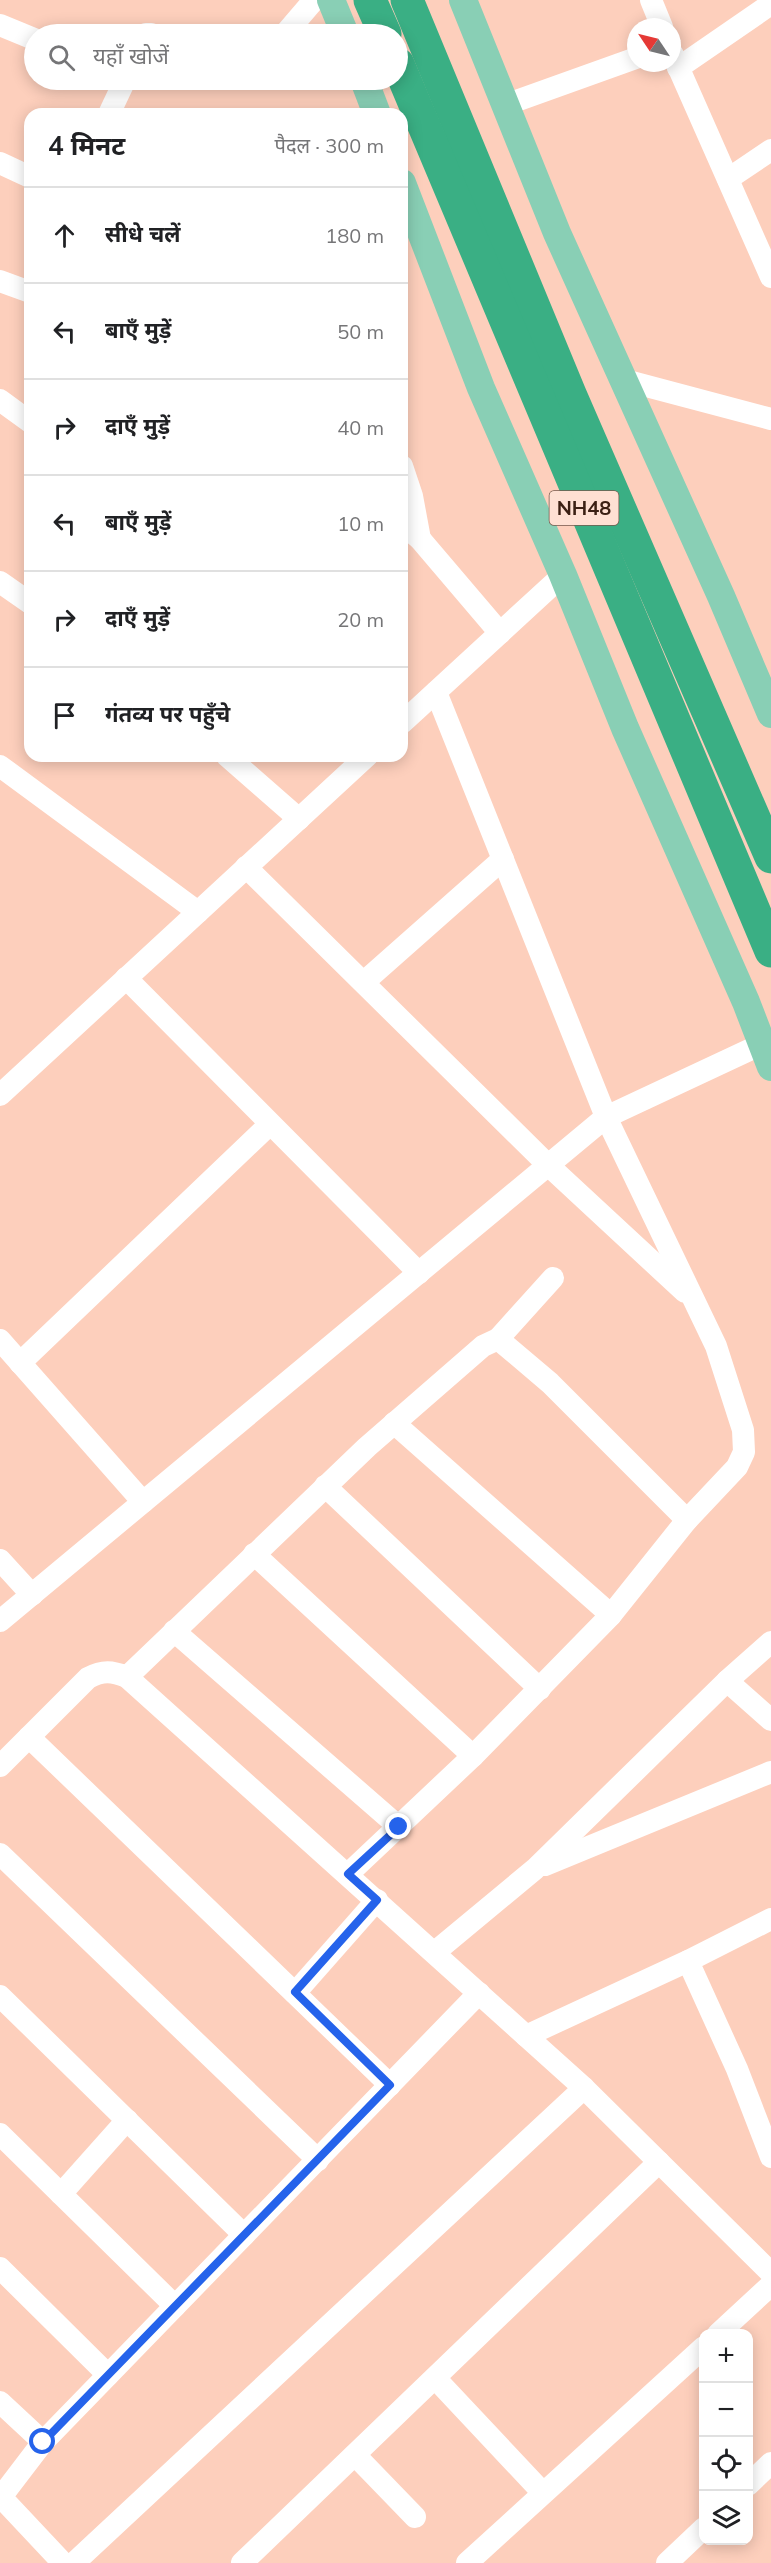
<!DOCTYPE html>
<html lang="hi">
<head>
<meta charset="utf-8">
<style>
  body { margin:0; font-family:Mulish,"Noto Sans Devanagari",sans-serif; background:#f6f6f6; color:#202124 }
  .controls { position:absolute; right:18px; bottom:18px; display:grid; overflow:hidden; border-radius:12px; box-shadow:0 3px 15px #0003 }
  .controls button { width:54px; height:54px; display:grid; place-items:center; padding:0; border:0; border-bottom:2px solid #e0e0e0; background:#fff; color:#202124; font:30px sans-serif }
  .compass { position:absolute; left:627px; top:18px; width:54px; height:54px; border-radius:50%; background:#fff; box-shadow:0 3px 15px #0003; rotate:305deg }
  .stop { position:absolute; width:18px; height:18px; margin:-14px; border:4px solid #2563eb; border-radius:50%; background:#fff }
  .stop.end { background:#2563eb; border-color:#fff; box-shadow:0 2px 6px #0008 }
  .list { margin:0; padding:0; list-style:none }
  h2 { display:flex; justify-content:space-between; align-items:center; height:78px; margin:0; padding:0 24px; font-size:26px }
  h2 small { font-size:20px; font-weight:400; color:#757577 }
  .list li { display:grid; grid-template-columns:39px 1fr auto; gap:18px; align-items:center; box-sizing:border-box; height:96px; padding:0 24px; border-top:2px solid #e0e0e0 }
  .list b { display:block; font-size:22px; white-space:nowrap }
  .list em { font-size:20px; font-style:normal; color:#757577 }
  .icon { flex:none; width:33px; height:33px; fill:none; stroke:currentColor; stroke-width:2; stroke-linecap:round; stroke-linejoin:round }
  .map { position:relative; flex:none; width:771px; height:2563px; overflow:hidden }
  .search { position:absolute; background:#fff; box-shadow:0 3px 15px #0003; left:24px; top:24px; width:384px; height:66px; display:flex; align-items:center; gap:15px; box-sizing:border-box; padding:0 21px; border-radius:33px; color:#757577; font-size:22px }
  .panel { position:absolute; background:#fff; box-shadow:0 3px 15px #0003; left:24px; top:108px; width:384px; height:654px; border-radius:18px }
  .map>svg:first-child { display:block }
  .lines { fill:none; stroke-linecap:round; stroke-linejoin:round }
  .minor { stroke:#fff; stroke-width:22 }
  .major { stroke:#89cfb5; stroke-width:28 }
  .highway { stroke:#3aaf84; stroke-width:33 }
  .route { stroke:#2563eb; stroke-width:8 }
  .labels { text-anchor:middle; stroke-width:4.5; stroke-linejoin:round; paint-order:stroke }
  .shield { fill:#ffe0d3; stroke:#765a4d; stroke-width:1.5 }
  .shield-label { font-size:20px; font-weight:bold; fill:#3c2014 }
</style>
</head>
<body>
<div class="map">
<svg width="771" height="2563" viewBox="0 0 771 2563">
  <rect width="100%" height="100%" fill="#fdcfbc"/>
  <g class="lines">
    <g class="minor">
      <path d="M 651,0 L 662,27"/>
      <path d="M 0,25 L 34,39"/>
      <path d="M 146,34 L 151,34"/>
      <path d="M 285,34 L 314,0"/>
      <path d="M 672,53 L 771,277"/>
      <path d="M 678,68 L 771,4"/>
      <path d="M 505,105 L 636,58"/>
      <path d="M 109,114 L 125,80"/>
      <path d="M 0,163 L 30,177"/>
      <path d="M 728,179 L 771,150"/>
      <path d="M 0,281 L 30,292"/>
      <path d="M 624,380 L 771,419"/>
      <path d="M 0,400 L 30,422"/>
      <path d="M 402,466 L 412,496 L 420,539"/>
      <path d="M 402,524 L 420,539 L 500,633"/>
      <path d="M 0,582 L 30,603"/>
      <path d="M 402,723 L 563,575"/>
      <path d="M 227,756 L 299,819"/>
      <path d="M 0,766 L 198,912"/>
      <path d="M 246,867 L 548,1165 L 685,1292"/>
      <path d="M 126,978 L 419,1273"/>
      <path d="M 364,982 L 503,859"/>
      <path d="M 0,1095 L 367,756"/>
      <path d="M 498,1339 L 553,1278"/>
      <path d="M 0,1340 L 143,1502"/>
      <path d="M 20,1363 L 270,1124"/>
      <path d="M 394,1423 L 611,1615"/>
      <path d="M 325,1486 L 540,1689"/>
      <path d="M 254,1554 L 473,1756"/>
      <path d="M 0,1560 L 32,1595"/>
      <path d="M 0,1621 L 606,1117 L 762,1044"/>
      <path d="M 174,1631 L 399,1827"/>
      <path d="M 127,1677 L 367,1447 L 483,1346 L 498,1339 L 550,1383 L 687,1520"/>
      <path d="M 727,1681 L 771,1720"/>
      <path d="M 29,1737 L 390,2085"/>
      <path d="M 0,1766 L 88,1678 C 103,1670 112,1671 127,1677 L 584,2088 L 771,2273"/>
      <path d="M 0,1854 L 318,2160"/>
      <path d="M 545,1865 L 771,1772"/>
      <path d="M 348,1874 L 473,1756 L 611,1615 L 687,1520 L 737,1467 L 744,1452 L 743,1430 L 716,1346 L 606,1117 L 436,692"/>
      <path d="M 771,1919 L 688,1961 L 737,2069 L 771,2157"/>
      <path d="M 435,1952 L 535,1869 L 727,1681 L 771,1642"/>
      <path d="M 295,1993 L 377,1900"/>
      <path d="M 0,1996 L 244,2235"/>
      <path d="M 526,2036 L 688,1961"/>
      <path d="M 0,2134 L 175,2306"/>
      <path d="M 61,2194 L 127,2120"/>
      <path d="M 0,2268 L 108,2375"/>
      <path d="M 718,2334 L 771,2285"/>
      <path d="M 435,2378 L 543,2493"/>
      <path d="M 0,2402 L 43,2442"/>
      <path d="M 355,2455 L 415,2517"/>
      <path d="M 748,2485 L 771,2463"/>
      <path d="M 63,2563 L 1,2497 L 43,2442 L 479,1993"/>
      <path d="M 74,2563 L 584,2088"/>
      <path d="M 242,2563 L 659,2162"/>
      <path d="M 467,2563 L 704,2347"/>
      <path d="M 667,2563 L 704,2528"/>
    </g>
    <g class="major">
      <path d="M 331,0 L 345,34"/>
      <path d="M 463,0 L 557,233 L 721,596 L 771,714"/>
      <path d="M 364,80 L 377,114"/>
      <path d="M 402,183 L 481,388 L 563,575 L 625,728 L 746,1002 L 771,1067"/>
    </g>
    <g class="highway">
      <path d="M 370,0 L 385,34"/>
      <path d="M 407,0 L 570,394 L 771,857"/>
      <path d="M 398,64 L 771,951"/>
    </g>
  </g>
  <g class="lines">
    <path class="route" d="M 43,2442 L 390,2085 L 295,1992 L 377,1900 L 348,1874 L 399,1827"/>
  </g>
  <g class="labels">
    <rect class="shield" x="549.5" y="491" width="69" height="34" rx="4.5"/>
    <g class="shield-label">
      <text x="584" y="515">NH48</text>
    </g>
  </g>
</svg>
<div class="controls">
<button>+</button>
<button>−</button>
<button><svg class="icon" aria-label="locate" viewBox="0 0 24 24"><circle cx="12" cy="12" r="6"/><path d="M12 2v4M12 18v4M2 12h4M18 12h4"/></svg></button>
<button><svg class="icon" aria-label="layers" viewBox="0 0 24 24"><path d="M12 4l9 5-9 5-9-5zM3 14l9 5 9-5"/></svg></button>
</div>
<svg class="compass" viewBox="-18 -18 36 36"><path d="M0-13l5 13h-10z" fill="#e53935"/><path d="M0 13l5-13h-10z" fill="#757577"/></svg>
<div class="stop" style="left:43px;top:2442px"></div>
<div class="stop end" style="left:399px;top:1827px"></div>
<div class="search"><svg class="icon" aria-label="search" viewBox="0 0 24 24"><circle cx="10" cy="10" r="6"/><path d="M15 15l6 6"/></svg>यहाँ खोजें</div>
<section class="panel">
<h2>4 मिनट<small>पैदल · 300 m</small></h2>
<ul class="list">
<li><svg class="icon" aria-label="ahead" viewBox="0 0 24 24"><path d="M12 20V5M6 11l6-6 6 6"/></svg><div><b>सीधे चलें</b></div><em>180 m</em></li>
<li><svg class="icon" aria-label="left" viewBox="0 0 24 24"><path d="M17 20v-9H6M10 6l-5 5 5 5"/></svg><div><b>बाएँ मुड़ें</b></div><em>50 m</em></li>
<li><svg class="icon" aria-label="right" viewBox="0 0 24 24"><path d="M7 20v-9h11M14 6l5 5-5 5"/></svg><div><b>दाएँ मुड़ें</b></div><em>40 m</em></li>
<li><svg class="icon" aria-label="left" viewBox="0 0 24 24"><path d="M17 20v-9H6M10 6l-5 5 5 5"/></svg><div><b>बाएँ मुड़ें</b></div><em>10 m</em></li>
<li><svg class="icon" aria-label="right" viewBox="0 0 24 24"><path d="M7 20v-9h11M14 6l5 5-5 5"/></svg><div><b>दाएँ मुड़ें</b></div><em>20 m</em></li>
<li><svg class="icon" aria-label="arrive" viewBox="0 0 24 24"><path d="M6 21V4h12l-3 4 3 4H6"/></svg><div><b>गंतव्य पर पहुँचे</b></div></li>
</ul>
</section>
</div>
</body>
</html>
